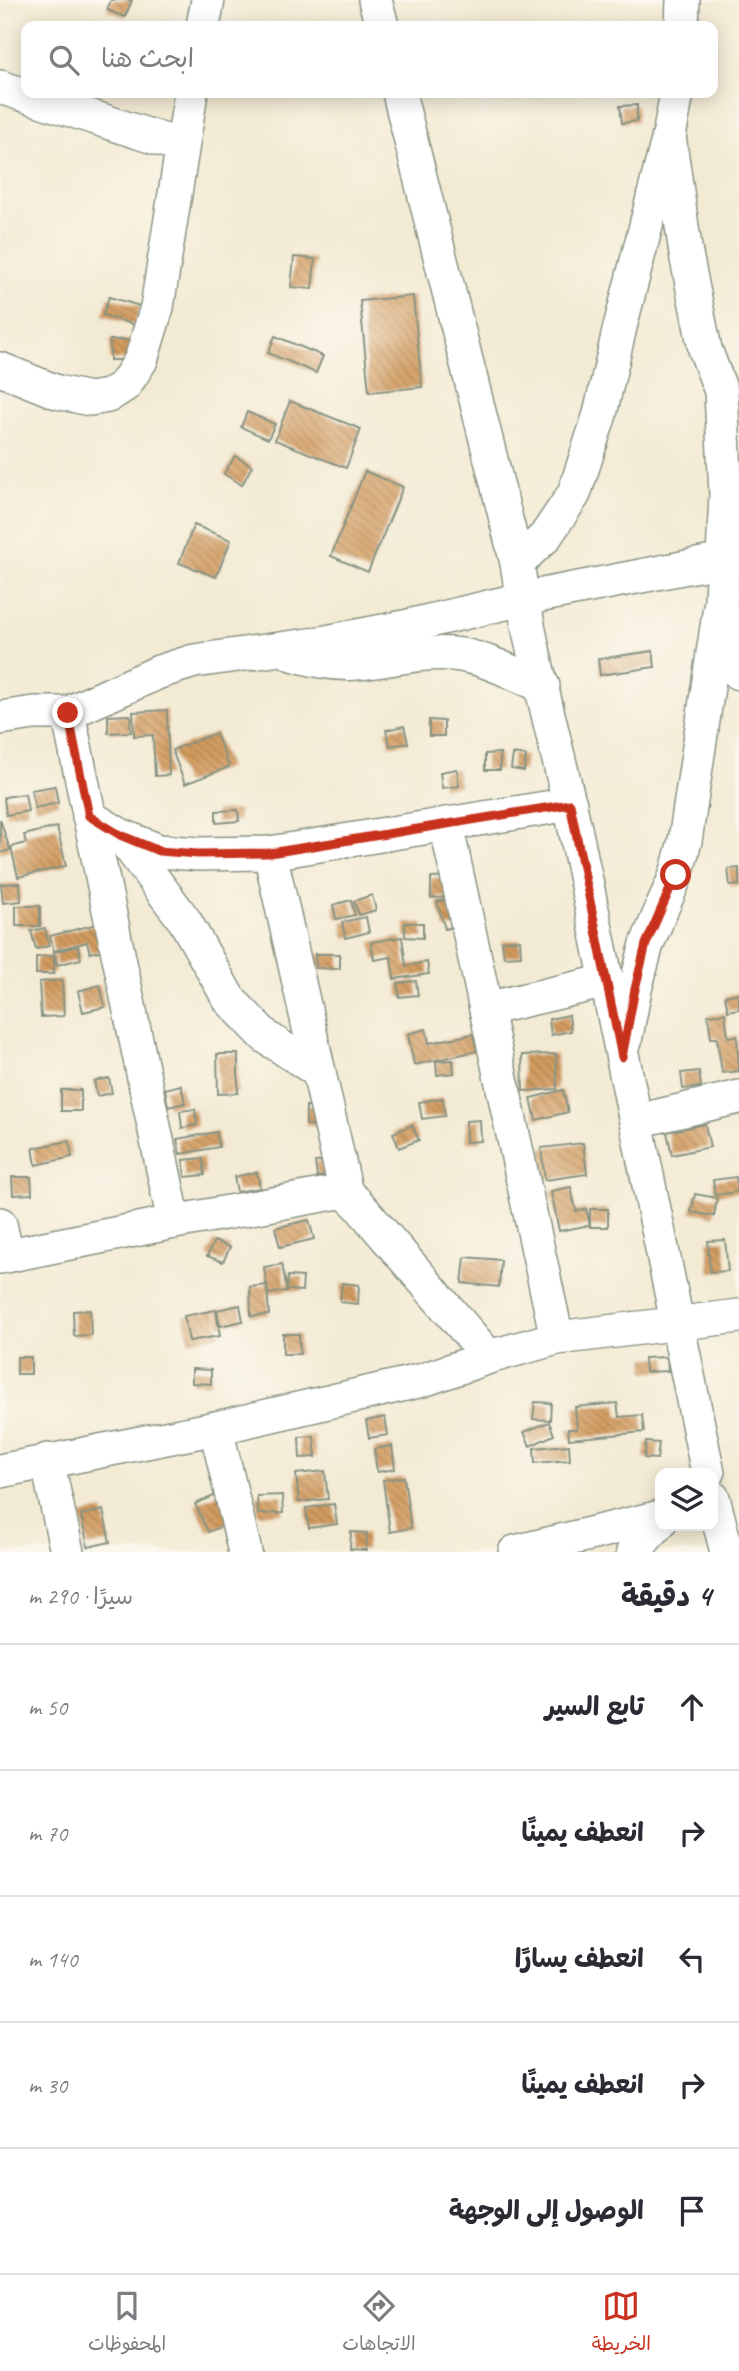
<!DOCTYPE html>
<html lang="ar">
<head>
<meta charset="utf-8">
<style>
  body { margin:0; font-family:Caveat,"Playpen Sans Arabic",sans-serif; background:#f7f7f7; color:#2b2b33; direction:rtl }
  .controls { position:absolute; right:21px; bottom:21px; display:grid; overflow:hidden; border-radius:14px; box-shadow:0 4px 18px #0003 }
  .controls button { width:63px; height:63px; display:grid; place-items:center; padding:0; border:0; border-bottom:2px solid #e1e1e2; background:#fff; color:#2b2b33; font:35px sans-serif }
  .stop { position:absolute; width:21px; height:21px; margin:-16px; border:5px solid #c8321e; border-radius:50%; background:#fff }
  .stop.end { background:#c8321e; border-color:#fff; box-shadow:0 2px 7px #0008 }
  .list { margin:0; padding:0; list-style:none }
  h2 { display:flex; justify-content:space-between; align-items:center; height:91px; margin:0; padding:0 28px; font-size:30px }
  h2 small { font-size:23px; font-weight:400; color:#7c7c81 }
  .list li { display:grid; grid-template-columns:46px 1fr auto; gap:21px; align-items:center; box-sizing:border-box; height:126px; padding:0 28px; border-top:2px solid #e1e1e2 }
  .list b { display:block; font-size:26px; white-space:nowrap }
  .list em { font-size:23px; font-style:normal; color:#7c7c81 }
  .icon { flex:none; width:38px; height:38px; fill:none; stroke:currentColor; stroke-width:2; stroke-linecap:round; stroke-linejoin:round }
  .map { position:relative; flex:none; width:739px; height:1552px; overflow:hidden; direction:ltr }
  .search { position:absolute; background:#fff; box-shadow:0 4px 18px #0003; left:21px; right:21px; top:21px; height:77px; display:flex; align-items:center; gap:18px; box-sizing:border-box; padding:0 24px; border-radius:14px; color:#7c7c81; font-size:26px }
  .sheet { height:721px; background:#fff }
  nav { display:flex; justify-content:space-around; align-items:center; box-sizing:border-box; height:98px; border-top:2px solid #e1e1e2; background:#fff; font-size:19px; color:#7c7c81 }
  nav a { display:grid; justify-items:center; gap:4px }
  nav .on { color:#c8321e }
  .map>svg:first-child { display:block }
  .building { fill:url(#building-back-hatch) }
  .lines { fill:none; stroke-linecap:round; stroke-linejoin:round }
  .minor-casing { stroke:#899484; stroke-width:36 }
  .minor { stroke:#fff; stroke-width:33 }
  .route { stroke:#c8321e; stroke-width:9 }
</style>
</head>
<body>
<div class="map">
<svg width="739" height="1552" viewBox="0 0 739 1552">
  <defs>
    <pattern id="building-back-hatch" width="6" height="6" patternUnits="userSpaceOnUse" patternTransform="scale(1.75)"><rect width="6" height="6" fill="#d39b5e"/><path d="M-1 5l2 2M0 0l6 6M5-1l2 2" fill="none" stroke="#ab804e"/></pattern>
  </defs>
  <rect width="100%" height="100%" fill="#fbf7ec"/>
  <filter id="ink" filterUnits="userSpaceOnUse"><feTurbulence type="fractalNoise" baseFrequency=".0143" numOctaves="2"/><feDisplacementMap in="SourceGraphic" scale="14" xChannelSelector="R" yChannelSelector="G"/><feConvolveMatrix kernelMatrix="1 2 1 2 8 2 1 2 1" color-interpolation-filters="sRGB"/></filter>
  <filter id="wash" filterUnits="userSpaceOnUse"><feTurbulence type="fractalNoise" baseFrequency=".00686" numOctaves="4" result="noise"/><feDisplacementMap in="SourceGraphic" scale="28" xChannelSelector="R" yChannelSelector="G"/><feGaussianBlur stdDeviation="1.57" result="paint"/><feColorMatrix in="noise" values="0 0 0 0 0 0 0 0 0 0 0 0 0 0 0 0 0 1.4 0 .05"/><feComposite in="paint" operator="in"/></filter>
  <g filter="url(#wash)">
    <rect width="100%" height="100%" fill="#f3ead3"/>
    <g id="blocks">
      <g class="building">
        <path d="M 111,0 L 132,0 L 125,17 L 107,10 Z"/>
        <path d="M 637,105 L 637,121 L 622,123 L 620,106 Z"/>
        <path d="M 294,257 L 315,259 L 312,289 L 291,287 Z"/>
        <path d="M 413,296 L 422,387 L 369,392 L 360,301 Z"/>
        <path d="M 109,297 L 140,306 L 135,325 L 103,315 Z"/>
        <path d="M 275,336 L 323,356 L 316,373 L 268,353 Z"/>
        <path d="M 110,340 L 134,340 L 135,360 L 110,360 Z"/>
        <path d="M 290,401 L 361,429 L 346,468 L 275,440 Z"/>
        <path d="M 247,412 L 275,424 L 268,439 L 241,427 Z"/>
        <path d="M 235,456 L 252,466 L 242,485 L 224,474 Z"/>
        <path d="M 365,471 L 403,487 L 368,572 L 331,556 Z"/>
        <path d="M 194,525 L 231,540 L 216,577 L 179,563 Z"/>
        <path d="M 653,651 L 655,667 L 600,675 L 598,659 Z"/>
        <path d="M 167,710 L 169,775 L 155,776 L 153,735 L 134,736 L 133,712 Z"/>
        <path d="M 130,715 L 131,732 L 108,733 L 108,716 Z"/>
        <path d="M 429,720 L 444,721 L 444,736 L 429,736 Z"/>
        <path d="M 404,726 L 408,743 L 390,746 L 386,730 Z"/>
        <path d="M 216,733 L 229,767 L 185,784 L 172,750 Z"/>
        <path d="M 500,753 L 500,770 L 485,770 L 485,754 Z"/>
        <path d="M 513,754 L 526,756 L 524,771 L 511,769 Z"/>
        <path d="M 457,769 L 459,786 L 442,788 L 440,772 Z"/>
        <path d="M 55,786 L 58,803 L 35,808 L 31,790 Z"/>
        <path d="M 25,794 L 28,811 L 6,815 L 4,797 Z"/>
        <path d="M 238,810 L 239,821 L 216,823 L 216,811 Z"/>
        <path d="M 0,819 L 10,850 L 0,853 Z"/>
        <path d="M 57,827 L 66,866 L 18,877 L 11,847 L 26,843 L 24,835 Z"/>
        <path d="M 739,868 L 739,885 L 730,886 L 728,869 Z"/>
        <path d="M 452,877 L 453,897 L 431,898 L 431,878 Z"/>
        <path d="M 20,883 L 21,901 L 3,903 L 1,884 Z"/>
        <path d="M 372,895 L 376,910 L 359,915 L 354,901 Z"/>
        <path d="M 456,897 L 464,924 L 445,929 L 437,902 Z"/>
        <path d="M 351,900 L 355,915 L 336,919 L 333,905 Z"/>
        <rect x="16" y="906" width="24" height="20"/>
        <path d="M 366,917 L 369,932 L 345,938 L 342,922 Z"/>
        <path d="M 405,923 L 423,923 L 423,938 L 405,937 Z"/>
        <path d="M 97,924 L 103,950 L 90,953 L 87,942 L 54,951 L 50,936 Z"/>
        <path d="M 45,928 L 49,946 L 36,949 L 31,931 Z"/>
        <path d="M 402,937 L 406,966 L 427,962 L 429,974 L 394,979 L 391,957 L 374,960 L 371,942 Z"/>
        <path d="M 520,940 L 521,956 L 504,957 L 502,941 Z"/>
        <path d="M 78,946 L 81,959 L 57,965 L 54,952 Z"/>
        <path d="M 315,954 L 340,954 L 340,969 L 316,968 Z"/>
        <path d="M 54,956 L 54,974 L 36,974 L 36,957 Z"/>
        <path d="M 62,980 L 64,1016 L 41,1017 L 39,982 Z"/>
        <path d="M 416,981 L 418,995 L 399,997 L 398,983 Z"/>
        <path d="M 100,985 L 105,1007 L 83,1012 L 78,991 Z"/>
        <path d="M 739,993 L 739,1009 L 728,1011 L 725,996 Z"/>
        <path d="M 725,1013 L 728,1037 L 737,1036 L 739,1071 L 722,1073 L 717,1038 L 711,1038 L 708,1015 Z"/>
        <path d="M 569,1015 L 571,1031 L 551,1035 L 549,1019 Z"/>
        <path d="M 426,1029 L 429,1043 L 473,1034 L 477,1051 L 414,1065 L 408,1034 Z"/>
        <path d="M 217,1054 L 238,1054 L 238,1093 L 218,1094 Z"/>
        <path d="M 556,1054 L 557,1089 L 523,1091 L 522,1055 Z"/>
        <path d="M 453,1060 L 454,1073 L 437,1075 L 436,1061 Z"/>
        <path d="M 699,1071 L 701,1087 L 683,1089 L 681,1073 Z"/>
        <path d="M 109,1078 L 112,1093 L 97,1096 L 94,1081 Z"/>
        <path d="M 181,1085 L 185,1103 L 168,1107 L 165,1089 Z"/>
        <rect x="61" y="1090" width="20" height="21"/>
        <path d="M 563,1090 L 568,1112 L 536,1120 L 531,1098 Z"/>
        <path d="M 443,1098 L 445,1116 L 422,1119 L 419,1102 Z"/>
        <rect x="306" y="1106" width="19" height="19"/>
        <path d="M 195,1109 L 197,1125 L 182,1128 L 180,1111 Z"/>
        <path d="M 480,1120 L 481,1141 L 466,1142 L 466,1121 Z"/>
        <path d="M 705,1124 L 710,1147 L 672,1155 L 667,1132 Z"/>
        <path d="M 412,1125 L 419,1140 L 399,1148 L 393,1133 Z"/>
        <path d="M 217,1132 L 219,1147 L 180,1154 L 177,1139 Z"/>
        <path d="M 69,1141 L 72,1157 L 36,1165 L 33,1148 Z"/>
        <path d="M 583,1143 L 587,1174 L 545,1180 L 541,1148 Z"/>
        <path d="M 203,1158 L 205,1175 L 185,1177 L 183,1160 Z"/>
        <path d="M 335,1159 L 337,1174 L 317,1177 L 315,1162 Z"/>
        <path d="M 257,1172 L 260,1188 L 237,1192 L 234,1177 Z"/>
        <path d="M 12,1177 L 31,1177 L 32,1194 L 13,1195 Z"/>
        <path d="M 736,1177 L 738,1192 L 715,1195 L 713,1180 Z"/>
        <path d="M 571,1187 L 576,1211 L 586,1209 L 590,1225 L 559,1231 L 551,1191 Z"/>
        <path d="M 695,1194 L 717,1198 L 714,1216 L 691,1212 Z"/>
        <rect x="590" y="1209" width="18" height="18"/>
        <path d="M 309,1220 L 314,1239 L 280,1247 L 275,1228 Z"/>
        <path d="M 725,1240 L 728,1271 L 710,1272 L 708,1241 Z"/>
        <path d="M 214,1241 L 230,1247 L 223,1262 L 207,1256 Z"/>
        <path d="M 465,1257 L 501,1260 L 499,1287 L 462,1283 Z"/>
        <path d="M 282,1264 L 287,1291 L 268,1294 L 264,1267 Z"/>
        <path d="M 288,1276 L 303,1277 L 302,1291 L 287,1290 Z"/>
        <path d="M 342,1283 L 359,1285 L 358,1304 L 340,1302 Z"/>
        <path d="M 267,1285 L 269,1315 L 251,1316 L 250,1287 Z"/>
        <path d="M 240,1305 L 243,1321 L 220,1326 L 217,1310 Z"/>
        <path d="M 90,1310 L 91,1335 L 74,1336 L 73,1311 Z"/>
        <path d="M 216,1310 L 220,1336 L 189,1341 L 184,1316 Z"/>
        <path d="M 283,1334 L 299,1334 L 300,1354 L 283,1354 Z"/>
        <rect x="17" y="1357" width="14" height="17"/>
        <path d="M 667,1357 L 668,1371 L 645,1372 L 644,1358 Z"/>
        <path d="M 192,1369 L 211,1370 L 211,1384 L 192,1383 Z"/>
        <path d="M 535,1402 L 551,1403 L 550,1420 L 533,1419 Z"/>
        <path d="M 617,1403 L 619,1417 L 642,1415 L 644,1432 L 569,1439 L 568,1429 L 577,1429 L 575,1407 Z"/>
        <path d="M 385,1417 L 388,1435 L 369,1438 L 366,1421 Z"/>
        <path d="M 549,1422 L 554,1435 L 530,1446 L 524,1432 Z"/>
        <path d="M 314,1436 L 316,1457 L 300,1458 L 299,1437 Z"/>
        <path d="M 646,1442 L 659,1443 L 657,1459 L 644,1458 Z"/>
        <path d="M 569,1445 L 570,1460 L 535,1463 L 534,1448 Z"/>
        <path d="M 392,1446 L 395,1469 L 377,1472 L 374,1449 Z"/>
        <path d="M 325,1471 L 328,1499 L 299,1502 L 296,1474 Z"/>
        <path d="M 404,1477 L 411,1528 L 390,1532 L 383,1480 Z"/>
        <path d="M 223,1492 L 236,1520 L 208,1532 L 195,1504 Z"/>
        <path d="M 282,1495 L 283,1513 L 258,1514 L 257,1496 Z"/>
        <path d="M 334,1504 L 337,1524 L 309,1528 L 306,1508 Z"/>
        <path d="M 103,1510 L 110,1542 L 88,1547 L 81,1515 Z"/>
        <path d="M 351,1532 L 367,1533 L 366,1550 L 350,1549 Z"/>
      </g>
    </g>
  </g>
  <g filter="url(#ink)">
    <use href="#blocks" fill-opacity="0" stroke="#899484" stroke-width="2"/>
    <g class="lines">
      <g class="minor-casing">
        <g id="minor">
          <path d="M 375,0 L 382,26"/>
          <path d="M 203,26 L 208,0"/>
          <path d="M 682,26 L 683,0"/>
          <path d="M 0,87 L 181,146"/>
          <path d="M 399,93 L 517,563 C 531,657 558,749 578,842 C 622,1052 665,1263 708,1473"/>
          <path d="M 0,369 L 57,392 L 90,399 L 108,396 L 125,385 L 141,360 L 157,307 L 191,93"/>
          <path d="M 517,563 L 545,537 L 574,494 L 600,414 L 620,327 L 669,136 L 677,93"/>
          <path d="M 725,618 L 739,673"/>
          <path d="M 292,654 C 313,660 334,665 356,663 C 388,661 420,651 452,654 C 483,656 514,674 543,686"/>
          <path d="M 68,713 L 174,1222"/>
          <path d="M 0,718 L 34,713 L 68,713 L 159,672 L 194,661 L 316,644 L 404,627 L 522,599 L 739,557"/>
          <path d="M 89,816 L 120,835 L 159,851 L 198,854 L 270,853 L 570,804"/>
          <path d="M 446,824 L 557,1338"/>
          <path d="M 122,837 L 185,921 L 229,999 L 266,1037 L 319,1072"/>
          <path d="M 270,853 L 346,1193"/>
          <path d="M 486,1009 L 607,981"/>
          <path d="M 625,1041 L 635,989 L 647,944 L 676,875 L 685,841 L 721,600 L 726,494 L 721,391 L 705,349 L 686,254 L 669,136"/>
          <path d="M 637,1121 L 739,1097"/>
          <path d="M 0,1224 L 7,1256"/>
          <path d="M 0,1257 L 174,1222 L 339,1192 L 346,1193 L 357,1203 L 489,1357"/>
          <path d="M 216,1428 L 245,1552"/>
          <path d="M 47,1460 L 67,1552"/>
          <path d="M 0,1471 L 216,1428 L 423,1380 L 489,1357 L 557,1338 L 739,1316"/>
          <path d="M 713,1498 L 727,1552"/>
          <path d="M 515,1552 L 660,1517"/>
          <path d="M 633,1552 L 660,1522"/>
        </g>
      </g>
      <use href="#minor" class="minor"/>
    </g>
  </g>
  <g class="lines" filter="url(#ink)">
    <path class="route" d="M 68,713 L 89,816 L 120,835 L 159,851 L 198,854 L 270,853 L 570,804 L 622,1057 L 635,989 L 646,944 L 676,875"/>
  </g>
</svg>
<div class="controls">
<button><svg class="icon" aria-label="layers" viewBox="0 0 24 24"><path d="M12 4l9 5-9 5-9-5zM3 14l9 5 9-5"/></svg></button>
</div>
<div class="stop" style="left:676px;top:875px"></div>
<div class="stop end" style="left:68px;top:713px"></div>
<div class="search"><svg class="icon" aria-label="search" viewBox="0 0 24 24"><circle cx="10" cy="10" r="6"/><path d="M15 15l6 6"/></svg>ابحث هنا</div>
</div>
<section class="sheet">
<h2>4 دقيقة<small>سيرًا · 290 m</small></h2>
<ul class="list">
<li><svg class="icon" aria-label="ahead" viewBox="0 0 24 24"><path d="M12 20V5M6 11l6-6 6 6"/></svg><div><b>تابع السير</b></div><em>50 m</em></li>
<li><svg class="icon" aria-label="right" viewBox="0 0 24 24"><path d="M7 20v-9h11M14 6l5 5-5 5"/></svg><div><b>انعطف يمينًا</b></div><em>70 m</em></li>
<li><svg class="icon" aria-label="left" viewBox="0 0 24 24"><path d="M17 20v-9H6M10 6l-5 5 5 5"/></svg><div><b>انعطف يسارًا</b></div><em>140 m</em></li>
<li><svg class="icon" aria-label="right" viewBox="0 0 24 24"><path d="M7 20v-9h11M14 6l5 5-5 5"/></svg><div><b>انعطف يمينًا</b></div><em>30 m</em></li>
<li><svg class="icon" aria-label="arrive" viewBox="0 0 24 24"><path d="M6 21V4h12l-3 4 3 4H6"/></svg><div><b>الوصول إلى الوجهة</b></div></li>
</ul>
</section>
<nav>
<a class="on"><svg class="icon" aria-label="map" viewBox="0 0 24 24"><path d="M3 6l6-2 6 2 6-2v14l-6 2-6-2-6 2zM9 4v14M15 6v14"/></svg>الخريطة</a>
<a><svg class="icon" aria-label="directions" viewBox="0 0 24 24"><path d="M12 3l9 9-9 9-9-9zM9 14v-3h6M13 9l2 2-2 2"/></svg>الاتجاهات</a>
<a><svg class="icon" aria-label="saved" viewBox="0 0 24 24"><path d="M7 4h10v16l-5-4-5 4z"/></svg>المحفوظات</a>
</nav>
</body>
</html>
